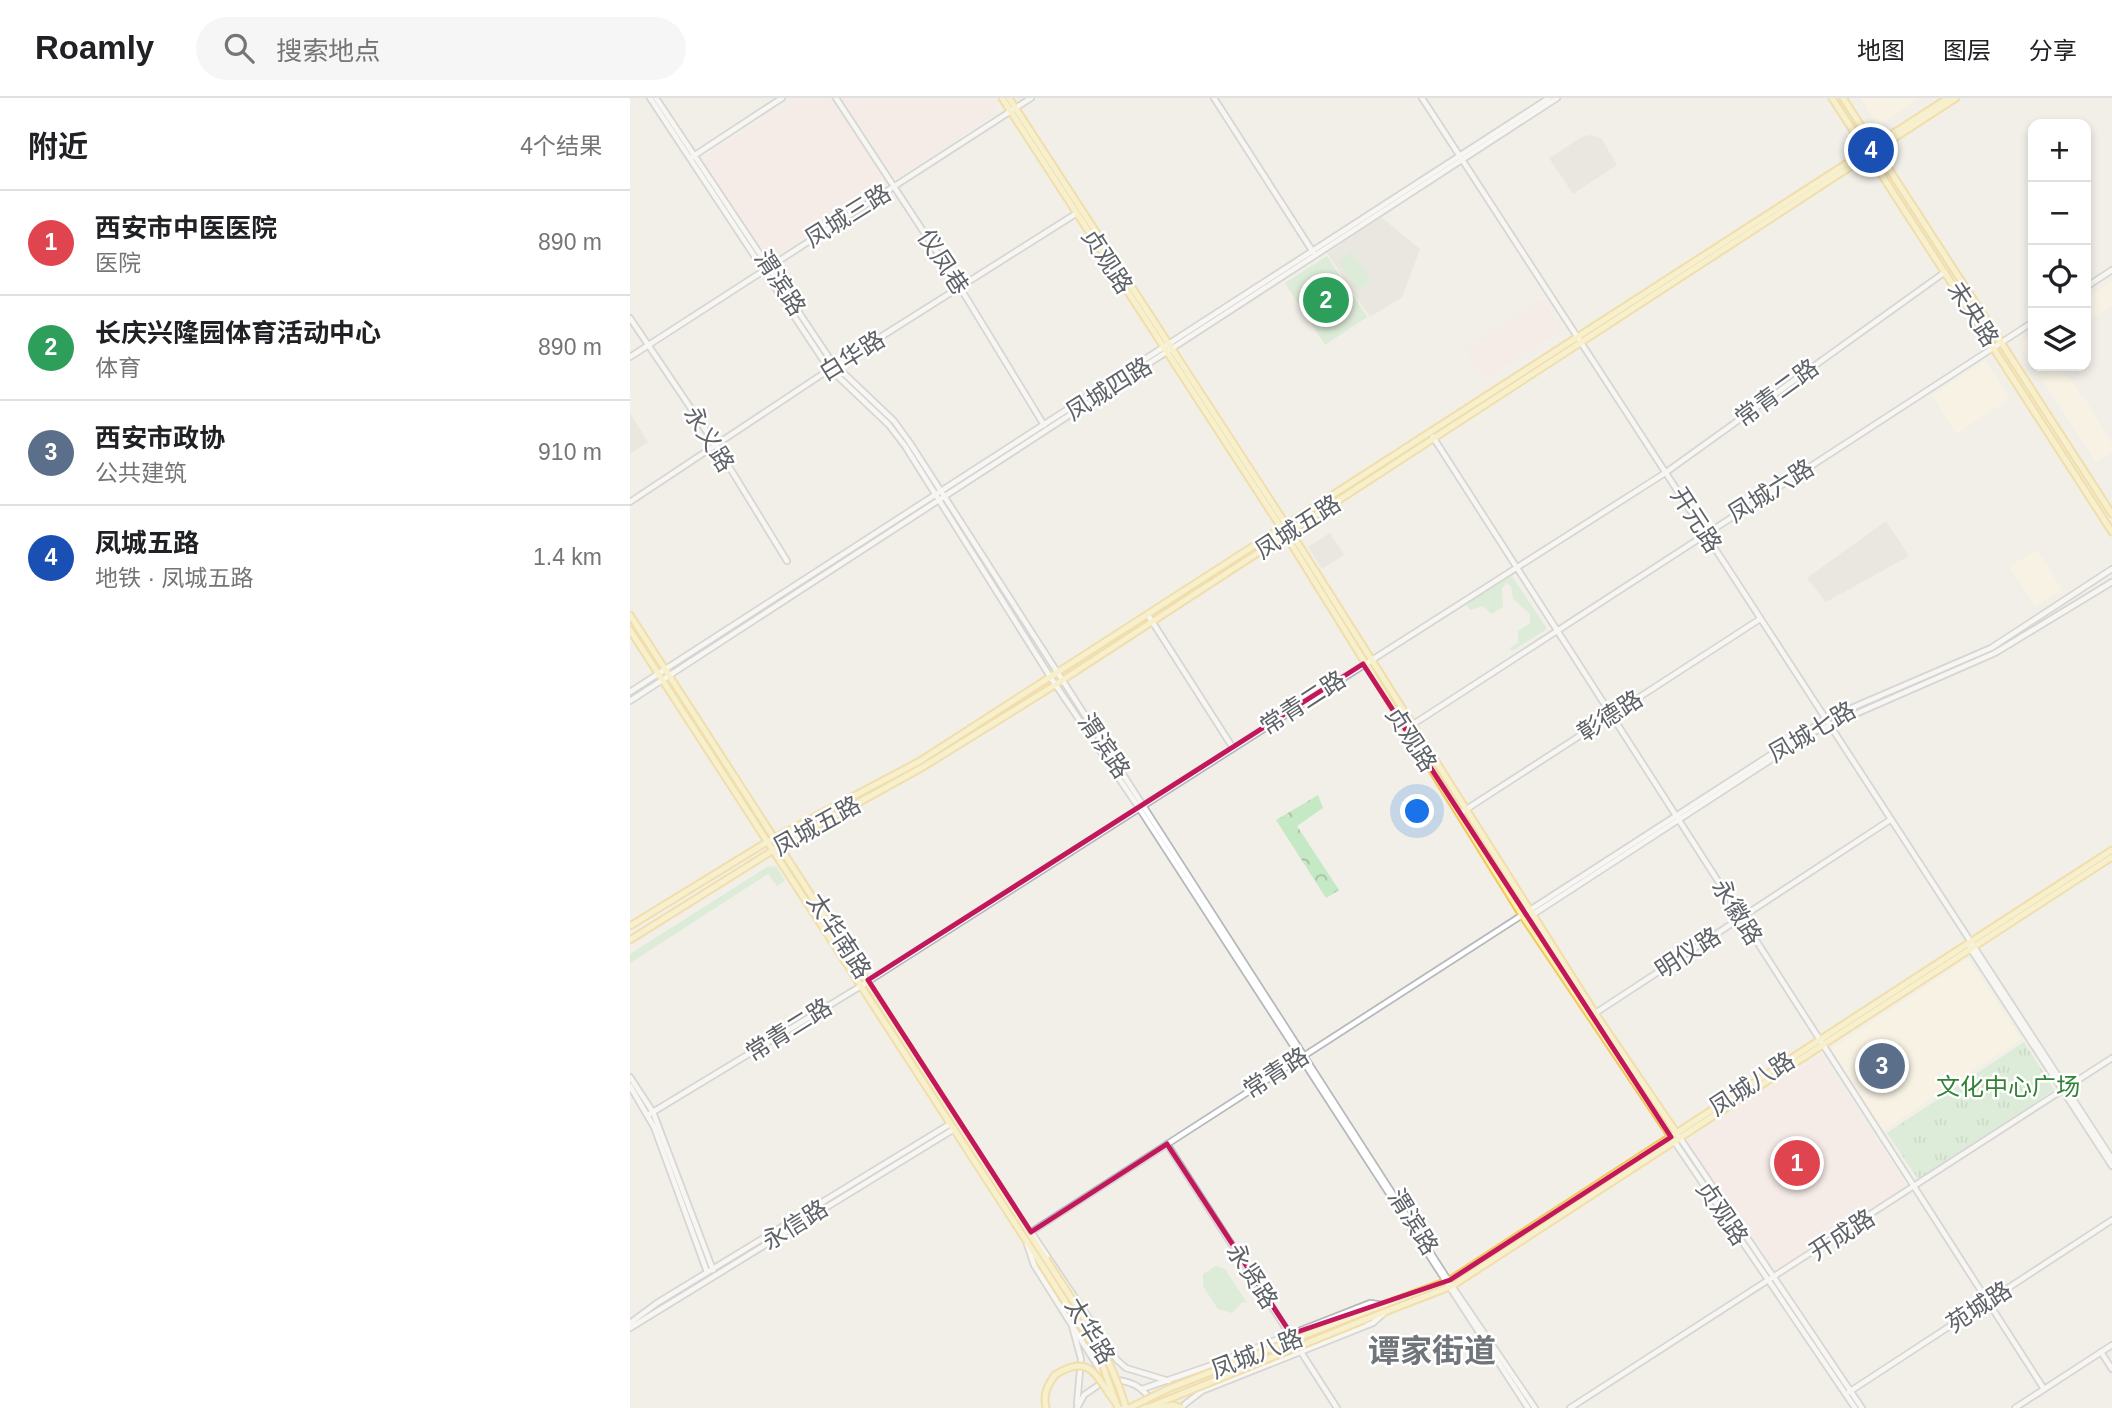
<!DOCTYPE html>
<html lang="zh">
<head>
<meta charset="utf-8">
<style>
  body { margin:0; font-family:Helvetica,"Noto Sans SC",sans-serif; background:#f6f6f6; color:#202124 }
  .controls { position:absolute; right:21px; top:21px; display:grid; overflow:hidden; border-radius:14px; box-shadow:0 4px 10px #0003 }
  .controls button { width:63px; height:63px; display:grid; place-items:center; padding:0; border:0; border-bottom:2px solid #e0e0e0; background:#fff; color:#202124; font:35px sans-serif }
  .you { position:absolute; left:788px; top:714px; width:24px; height:24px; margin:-18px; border:5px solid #fff; border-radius:50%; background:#1a73e8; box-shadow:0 0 0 10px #1a73e833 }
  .badge { display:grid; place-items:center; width:46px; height:46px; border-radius:50%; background:#1a73e8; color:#fff; font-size:23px; font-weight:700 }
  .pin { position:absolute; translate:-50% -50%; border:4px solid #fff; box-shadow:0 2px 7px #0006 }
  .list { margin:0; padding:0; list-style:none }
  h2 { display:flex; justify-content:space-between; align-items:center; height:91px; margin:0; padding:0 28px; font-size:30px }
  h2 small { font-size:23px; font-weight:400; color:#757577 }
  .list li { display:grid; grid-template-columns:46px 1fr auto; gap:21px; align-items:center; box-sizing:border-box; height:105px; padding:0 28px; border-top:2px solid #e0e0e0 }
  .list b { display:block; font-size:26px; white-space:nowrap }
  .list p { margin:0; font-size:23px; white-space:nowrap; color:#757577 }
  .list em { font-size:23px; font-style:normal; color:#757577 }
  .icon { flex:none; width:38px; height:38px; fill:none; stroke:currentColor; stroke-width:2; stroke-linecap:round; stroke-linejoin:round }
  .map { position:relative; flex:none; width:1482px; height:1310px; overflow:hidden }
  header { display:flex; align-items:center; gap:42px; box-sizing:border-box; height:98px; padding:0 35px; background:#fff; border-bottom:2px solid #e0e0e0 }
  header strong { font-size:33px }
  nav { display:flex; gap:38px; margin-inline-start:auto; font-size:24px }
  .search { width:490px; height:63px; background:#f6f6f6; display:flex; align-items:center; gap:18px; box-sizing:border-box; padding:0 24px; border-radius:38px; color:#757577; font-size:26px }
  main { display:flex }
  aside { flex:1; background:#fff }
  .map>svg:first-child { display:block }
  .commercial { fill:#fef7e0 }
  .education { fill:#e1ded6 }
  .medical { fill:#fce8e6 }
  .grass { fill:#c5e8c5 }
  .forest { fill:url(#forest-crowns) }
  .park { fill:url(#park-tufts) }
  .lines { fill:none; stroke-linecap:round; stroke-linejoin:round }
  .minor-casing { stroke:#b5b8bc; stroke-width:8 }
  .major-casing { stroke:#f2c960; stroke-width:9 }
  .minor { stroke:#fff; stroke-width:4.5 }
  .major { stroke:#fff2af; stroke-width:5 }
  .major-bridge-casing { stroke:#f2c960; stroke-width:9; stroke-linecap:butt }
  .major-bridge { stroke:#fff2af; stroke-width:5 }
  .marked { fill:none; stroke:#c2185b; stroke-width:5; stroke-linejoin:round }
  .labels { text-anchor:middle; stroke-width:5; stroke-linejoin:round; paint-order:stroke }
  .street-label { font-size:24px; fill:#5f6368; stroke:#fff }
  .park-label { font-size:24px; fill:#348238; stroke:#fff }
  .district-label { font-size:32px; font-weight:bold; fill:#70757a; stroke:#fff }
</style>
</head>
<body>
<header>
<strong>Roamly</strong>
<div class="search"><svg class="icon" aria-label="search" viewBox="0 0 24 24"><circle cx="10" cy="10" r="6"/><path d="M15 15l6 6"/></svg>搜索地点</div>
<nav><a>地图</a><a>图层</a><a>分享</a></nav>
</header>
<main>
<aside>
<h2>附近<small>4个结果</small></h2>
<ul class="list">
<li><span class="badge" style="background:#e0444e">1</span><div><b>西安市中医医院</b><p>医院</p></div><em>890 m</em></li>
<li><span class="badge" style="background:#2e9e5b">2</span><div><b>长庆兴隆园体育活动中心</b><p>体育</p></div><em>890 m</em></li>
<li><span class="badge" style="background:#5c6f8a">3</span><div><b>西安市政协</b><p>公共建筑</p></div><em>910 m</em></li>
<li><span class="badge" style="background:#1a4fb4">4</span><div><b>凤城五路</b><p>地铁 · 凤城五路</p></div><em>1.4 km</em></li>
</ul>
</aside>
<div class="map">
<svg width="1482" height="1310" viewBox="0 0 1482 1310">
  <defs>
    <pattern id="forest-crowns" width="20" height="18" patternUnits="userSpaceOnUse" patternTransform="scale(1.75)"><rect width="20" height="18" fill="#c5e8c5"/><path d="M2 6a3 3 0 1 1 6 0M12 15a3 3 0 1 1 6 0" fill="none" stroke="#a3c0a4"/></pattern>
    <pattern id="park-tufts" width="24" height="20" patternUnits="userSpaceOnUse" patternTransform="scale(1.75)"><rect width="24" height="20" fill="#c5e8c5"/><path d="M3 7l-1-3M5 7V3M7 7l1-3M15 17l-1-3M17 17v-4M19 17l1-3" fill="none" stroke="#a3c0a4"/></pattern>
  </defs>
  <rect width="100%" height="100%" fill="#f1efe8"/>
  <g class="commercial">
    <path d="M 1230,0 L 1291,0 L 1248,28 Z"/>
    <path d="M 1482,183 L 1482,208 L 1456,224 L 1456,200 Z"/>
    <path d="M 1403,232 L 1403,268 L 1429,268 L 1457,304 L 1482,346 L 1482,355 L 1466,364 L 1393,252 L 1392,245 Z"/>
    <path d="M 1355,262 L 1380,301 L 1326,336 L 1302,297 Z"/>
    <path d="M 1407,452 L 1432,492 L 1405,508 L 1379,469 Z"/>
    <path d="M 1338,860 L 1391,941 L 1253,1033 L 1201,951 Z"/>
  </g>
  <g class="education">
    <path d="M 962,37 L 971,40 L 987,67 L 943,96 L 919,60 L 954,38 Z"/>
    <path d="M 751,119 L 790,151 L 772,199 L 740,219 L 697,155 Z"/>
    <path d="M 0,315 L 18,344 L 0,356 Z"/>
    <path d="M 1256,423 L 1279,458 L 1196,504 L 1177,480 Z"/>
    <path d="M 700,435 L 714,457 L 692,471 L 678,449 Z"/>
  </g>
  <g class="medical">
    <path d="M 168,0 L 361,0 L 365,7 L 364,17 L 145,158 L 135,157 L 75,66 L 81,55 Z"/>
    <path d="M 912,201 L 932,232 L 854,282 L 834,251 Z"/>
    <path d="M 1191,957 L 1276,1087 L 1146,1173 L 1057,1043 Z"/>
  </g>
  <g class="grass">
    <path d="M 722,154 L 741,183 L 727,192 L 708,163 Z"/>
    <path d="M 697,158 L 737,219 L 695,247 L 655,185 Z"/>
    <path d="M 882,478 L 917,531 L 882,553 L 880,550 L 888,545 L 888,533 L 900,525 L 900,516 L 883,501 L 881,488 L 876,485 L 872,490 L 873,509 L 861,516 L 853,508 L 840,512 L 836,506 Z"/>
    <path d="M 146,768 L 155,783 L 147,788 L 138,776 L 0,865 L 0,856 L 137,769 Z"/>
    <path d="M 586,1168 L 595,1171 L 617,1205 L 612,1204 L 602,1215 L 588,1211 L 573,1188 L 573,1176 Z"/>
  </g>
  <path class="forest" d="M 688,697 L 693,710 L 667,728 L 709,792 L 696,800 L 646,722 Z"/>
  <path class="park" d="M 1394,944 L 1424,992 L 1288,1081 L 1257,1035 Z"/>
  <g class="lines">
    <g class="minor-casing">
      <g id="minor">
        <path d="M 20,0 L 197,268 L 259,327 L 275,348 L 421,580 L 509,710 L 898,1310"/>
        <path d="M 26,0 L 202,264 L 264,323 L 280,345 L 822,1188 L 905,1310"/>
        <path d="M 206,0 L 331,191 L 414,327"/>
        <path d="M 584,0 L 683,154"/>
        <path d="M 792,0 L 1482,1061"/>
        <path d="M 62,59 L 152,0"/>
        <path d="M 1456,189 L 1482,172"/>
        <path d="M 0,220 L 87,349 L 157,463"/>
        <path d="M 0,259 L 401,0"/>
        <path d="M 803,339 L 1414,1291"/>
        <path d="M 0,404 L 200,271 L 447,115"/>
        <path d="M 518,517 L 603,650"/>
        <path d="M 0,594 L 919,0"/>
        <path d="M 0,603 L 927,0"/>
        <path d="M 782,627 L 1403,224"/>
        <path d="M 829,716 L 1130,521"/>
        <path d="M 896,821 L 1182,635 L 1365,555 L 1482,484"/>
        <path d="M 1340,850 L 1482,1068"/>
        <path d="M 964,916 L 1260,722"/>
        <path d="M 0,979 L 23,1014 L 83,1172"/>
        <path d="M 0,988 L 24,1029 L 77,1174"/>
        <path d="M 18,1017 L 231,888 L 1035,375 L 1315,174"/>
        <path d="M 1050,1040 L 1232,1310"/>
        <path d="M 1044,1043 L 1225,1310"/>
        <path d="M 537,1046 L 707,1310"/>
        <path d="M 397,1146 L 404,1167 L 475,1280"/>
        <path d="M 0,1225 L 27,1205 L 320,1026"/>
        <path d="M 442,1228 L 451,1261 L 447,1306"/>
        <path d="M 0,1230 L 324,1031"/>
        <path d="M 1471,1254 L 1482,1271"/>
        <path d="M 485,1282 C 503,1283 517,1292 524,1309"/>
        <path d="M 539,1283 L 496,1270 L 487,1262 L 401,1134 L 1196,621 L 1361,550 L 1482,471"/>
        <path d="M 512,1291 L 582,1267 L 740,1205 L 754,1207"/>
        <path d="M 1219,1294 L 1482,1122"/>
        <path d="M 447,1310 L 454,1297 L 473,1284"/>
        <path d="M 550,1310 L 572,1293 L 743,1225 L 754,1215"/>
        <path d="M 940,1310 L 1482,960"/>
        <path d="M 1385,1310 L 1482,1247"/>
      </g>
    </g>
    <g class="major-casing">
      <g id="major">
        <path d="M 372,0 L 652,431 L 892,817 L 1044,1043"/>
        <path d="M 379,0 L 657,428 L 965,915 L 1050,1040"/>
        <path d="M 1202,0 L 1482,434"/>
        <path d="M 1213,0 L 1482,416"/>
        <path d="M 0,517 L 416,1161"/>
        <path d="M 0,532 L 410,1164"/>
        <path d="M 0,828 L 137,744 L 290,663 L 1318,0"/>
        <path d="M 0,842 L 150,748 L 293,669 L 425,587 L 1326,0"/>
        <path d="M 732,1215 L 820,1182 L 1482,752"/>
        <path d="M 734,1222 L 822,1188 L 1482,759"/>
        <path d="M 416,1310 C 413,1296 417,1288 425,1277"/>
      </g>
    </g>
    <use href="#minor" class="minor"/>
    <use href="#major" class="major"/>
    <g class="major-bridge-casing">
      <g id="major-bridge">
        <path d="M 416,1161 C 446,1208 479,1252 495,1307"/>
        <path d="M 410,1164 L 468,1255 L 488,1310"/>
        <path d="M 425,1277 C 461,1254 466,1279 485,1304"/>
        <path d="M 499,1310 L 540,1290 L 732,1215"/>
        <path d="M 517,1310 L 734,1222"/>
        <path d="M 525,1310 L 543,1307 L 552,1310"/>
      </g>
    </g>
    <use href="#major-bridge" class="major-bridge"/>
  </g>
  <path d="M0 0H1482V1310H0ZM 733,566 L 1041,1039 L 820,1182 L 661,1236 L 537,1046 L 401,1134 L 238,882 Z" fill="#f1efe8" fill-opacity=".55" fill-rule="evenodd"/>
  <path class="marked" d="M 733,566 L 1041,1039 L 820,1182 L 661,1236 L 537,1046 L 401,1134 L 238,882 Z"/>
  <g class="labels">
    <g class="street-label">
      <text transform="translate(218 118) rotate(-32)" y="8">凤城三路</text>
      <text transform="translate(477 163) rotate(57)" y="8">贞观路</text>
      <text transform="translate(313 164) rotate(57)" y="8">仪凤巷</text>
      <text transform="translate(150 185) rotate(57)" y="8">渭滨路</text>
      <text transform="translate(1343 216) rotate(57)" y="8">未央路</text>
      <text transform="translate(222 258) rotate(-32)" y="8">白华路</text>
      <text transform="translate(479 291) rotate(-32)" y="8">凤城四路</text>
      <text transform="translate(1147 295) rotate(-36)" y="8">常青二路</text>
      <text transform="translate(79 341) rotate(58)" y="8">永义路</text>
      <text transform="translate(1141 393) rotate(-32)" y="8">凤城六路</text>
      <text transform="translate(1066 422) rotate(57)" y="8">开元路</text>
      <text transform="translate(668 429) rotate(-33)" y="8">凤城五路</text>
      <text transform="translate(673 605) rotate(-33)" y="8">常青二路</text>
      <text transform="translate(980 618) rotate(-33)" y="8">彰德路</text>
      <text transform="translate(1182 634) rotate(-30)" y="8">凤城七路</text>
      <text transform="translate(781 641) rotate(57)" y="8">贞观路</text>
      <text transform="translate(474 648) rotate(56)" y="8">渭滨路</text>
      <text transform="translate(187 728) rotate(-29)" y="8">凤城五路</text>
      <text transform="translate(1107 814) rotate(58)" y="8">永徽路</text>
      <text transform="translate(209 838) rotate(57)" y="8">太华南路</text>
      <text transform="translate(1058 855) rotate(-33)" y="8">明仪路</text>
      <text transform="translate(159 932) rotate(-32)" y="8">常青二路</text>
      <text transform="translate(646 975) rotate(-33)" y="8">常青路</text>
      <text transform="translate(1122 986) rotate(-33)" y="8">凤城八路</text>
      <text transform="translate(1092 1115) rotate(56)" y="8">贞观路</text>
      <text transform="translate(783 1124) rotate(58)" y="8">渭滨路</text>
      <text transform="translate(165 1127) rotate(-32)" y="8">永信路</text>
      <text transform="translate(1212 1137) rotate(-33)" y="8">开成路</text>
      <text transform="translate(622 1178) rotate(57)" y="8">永贤路</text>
      <text transform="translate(1349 1209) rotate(-33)" y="8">苑城路</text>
      <text transform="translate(460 1233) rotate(59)" y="8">太华路</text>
      <text transform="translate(627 1256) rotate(-21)" y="8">凤城八路</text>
    </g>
    <g class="park-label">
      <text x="1378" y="997">文化中心广场</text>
    </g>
    <g class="district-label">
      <text x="802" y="1264">谭家街道</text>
    </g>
  </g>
</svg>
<div class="controls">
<button>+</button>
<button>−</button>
<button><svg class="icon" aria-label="locate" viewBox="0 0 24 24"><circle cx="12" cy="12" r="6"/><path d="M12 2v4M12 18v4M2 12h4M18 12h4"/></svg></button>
<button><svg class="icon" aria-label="layers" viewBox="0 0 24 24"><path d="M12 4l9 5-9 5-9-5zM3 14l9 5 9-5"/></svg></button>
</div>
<div class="you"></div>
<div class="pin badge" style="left:1167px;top:1065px;background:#e0444e">1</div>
<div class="pin badge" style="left:696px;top:202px;background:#2e9e5b">2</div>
<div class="pin badge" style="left:1252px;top:968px;background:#5c6f8a">3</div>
<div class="pin badge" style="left:1241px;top:52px;background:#1a4fb4">4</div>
</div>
</main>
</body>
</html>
